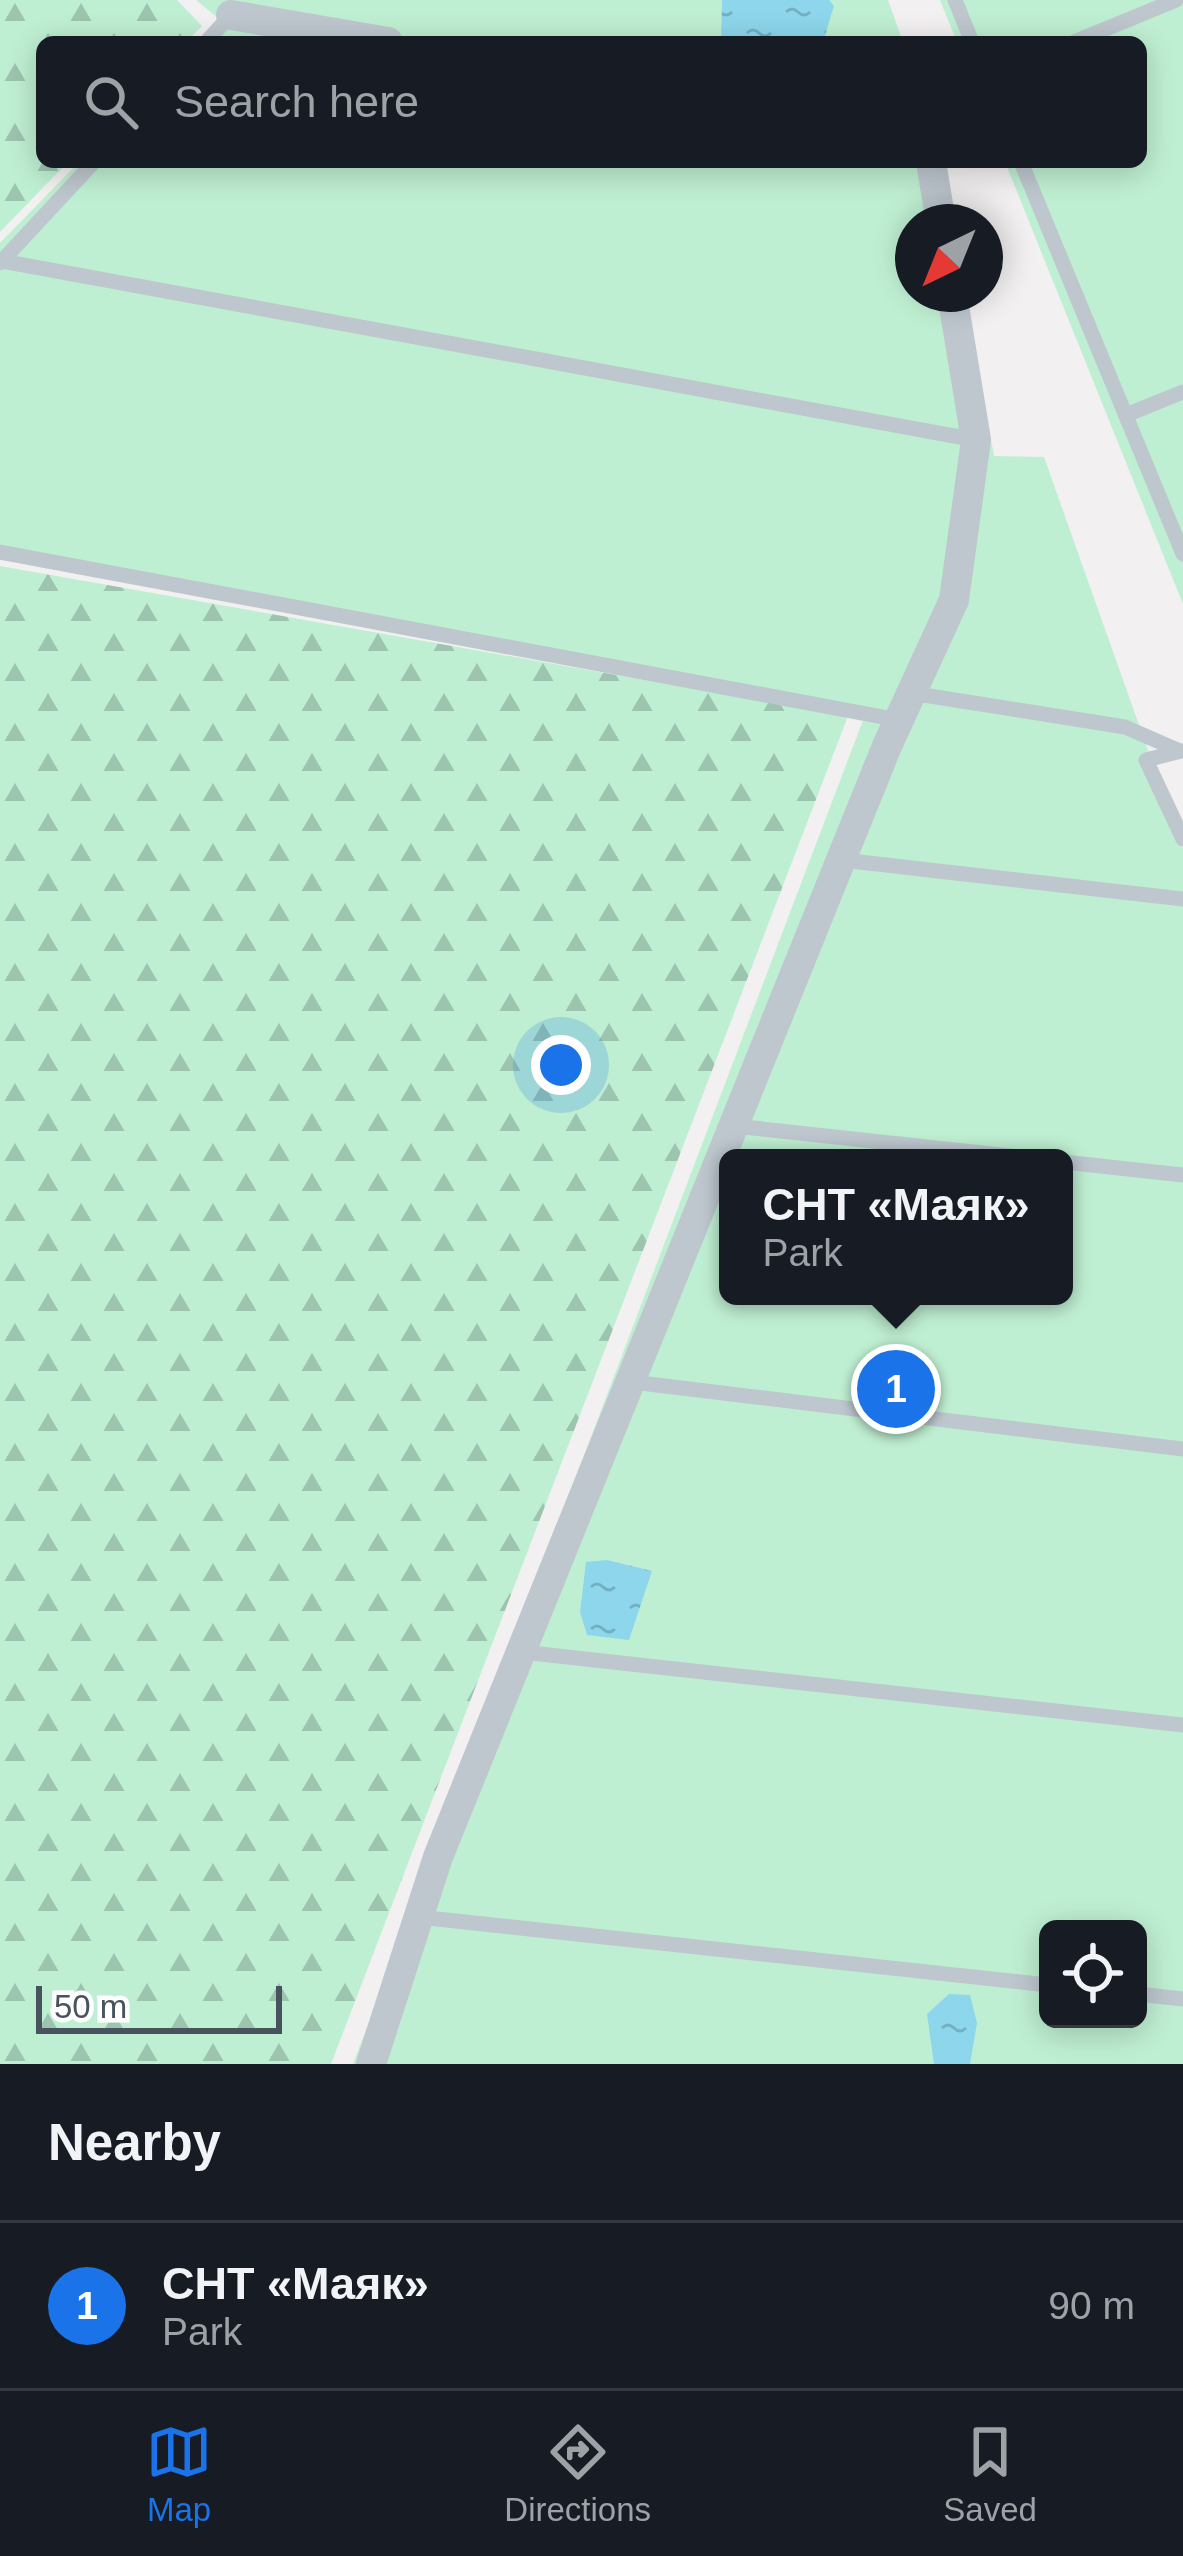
<!DOCTYPE html>
<html lang="en">
<head>
<meta charset="utf-8">
<style>
  body { margin:0; font-family:Helvetica,sans-serif; background:#242831; color:#f1f3f6 }
  .controls { position:absolute; right:36px; bottom:36px; display:grid; overflow:hidden; border-radius:18px; box-shadow:0 6px 30px #0003 }
  .controls button { width:108px; height:108px; display:grid; place-items:center; padding:0; border:0; border-bottom:3px solid #363941; background:#171b24; color:#f1f3f6; font:60px sans-serif }
  .compass { position:absolute; left:895px; top:204px; width:108px; height:108px; border-radius:50%; background:#171b24; box-shadow:0 6px 30px #0003; rotate:223deg }
  .scale { position:absolute; left:36px; bottom:30px; width:246px; box-sizing:border-box; padding-left:12px; border:6px solid #48535d; border-top:0; font-size:33px; line-height:42px; white-space:nowrap; color:#48535d; -webkit-text-stroke:9px #fff; paint-order:stroke }
  .you { position:absolute; left:561px; top:1065px; width:42px; height:42px; margin:-30px; border:9px solid #fff; border-radius:50%; background:#1a73e8; box-shadow:0 0 0 18px #1a73e833 }
  .badge { display:grid; place-items:center; width:78px; height:78px; border-radius:50%; background:#1a73e8; color:#fff; font-size:39px; font-weight:700 }
  .pin { position:absolute; translate:-50% -50%; border:6px solid #fff; box-shadow:0 3px 12px #0006 }
  .popup { position:absolute; left:719px; top:1149px; width:354px; height:156px; box-sizing:border-box; display:grid; place-content:center; border-radius:18px; background:#171b24; filter:drop-shadow(0 3px 9px #0005); font-size:39px; white-space:nowrap; color:#9ea1a6 }
  .popup b { font-size:45px; color:#f1f3f6 }
  .popup::after { content:''; position:absolute; left:50%; top:100%; margin-left:-24px; border:24px solid transparent; border-top-color:#171b24 }
  .list { margin:0; padding:0; list-style:none }
  h2 { display:flex; justify-content:space-between; align-items:center; height:156px; margin:0; padding:0 48px; font-size:51px }
  h2 small { font-size:39px; font-weight:400; color:#9ea1a6 }
  .list li { display:grid; grid-template-columns:78px 1fr auto; gap:36px; align-items:center; box-sizing:border-box; height:168px; padding:0 48px; border-top:3px solid #363941 }
  .list b { display:block; font-size:45px; white-space:nowrap }
  .list p { margin:0; font-size:39px; white-space:nowrap; color:#9ea1a6 }
  .list em { font-size:39px; font-style:normal; color:#9ea1a6 }
  .icon { flex:none; width:66px; height:66px; fill:none; stroke:currentColor; stroke-width:2; stroke-linecap:round; stroke-linejoin:round }
  .map { position:relative; flex:none; width:1183px; height:2064px; overflow:hidden }
  .search { position:absolute; background:#171b24; box-shadow:0 6px 30px #0003; left:36px; right:36px; top:36px; height:132px; display:flex; align-items:center; gap:30px; box-sizing:border-box; padding:0 42px; border-radius:18px; color:#9ea1a6; font-size:45px }
  .sheet { height:324px; background:#171b24 }
  nav { display:flex; justify-content:space-around; align-items:center; box-sizing:border-box; height:168px; border-top:3px solid #363941; background:#171b24; font-size:33px; color:#9ea1a6 }
  nav a { display:grid; justify-items:center; gap:6px }
  nav .on { color:#1a73e8 }
  .map>svg:first-child { display:block }
  .green { fill:#bfefd2; fill-rule:evenodd }
  .forest { fill:url(#forest-firs) }
  .water { fill:url(#water-ripples) }
  .lines { fill:none; stroke-linecap:round; stroke-linejoin:round }
  .lane { stroke:#bec7ce; stroke-width:15 }
  .street { stroke:#bec7ce; stroke-width:30 }
</style>
</head>
<body>
<div class="map">
<svg width="1183" height="2064" viewBox="0 0 1183 2064">
  <defs>
    <pattern id="forest-firs" width="22" height="20" patternUnits="userSpaceOnUse" patternTransform="scale(3)"><rect width="22" height="20" fill="#bfefd2"/><path d="M5 1l3.5 6h-7zM16 11l3.5 6h-7z" fill="#9dc4ae"/></pattern>
    <pattern id="water-ripples" width="26" height="14" patternUnits="userSpaceOnUse" patternTransform="scale(3)"><rect width="26" height="14" fill="#8dd6eb"/><path d="M2 4q2-2 4 0t4 0M15 11q2-2 4 0t4 0" fill="none" stroke="#75b0c2"/></pattern>
  </defs>
  <rect width="100%" height="100%" fill="#f2f0f0"/>
  <g class="green">
    <path d="M 196,0 L 888,0 L 903,42 L 196,42 L 219,19 Z"/>
    <path d="M 940,0 L 1183,0 L 1183,604 L 1005,162 L 1141,162 L 1141,42 L 957,42 Z"/>
    <path d="M 79,162 L 941,162 L 952,222 L 913,222 L 913,294 L 965,294 L 994,456 L 1044,457 L 1183,849 L 1183,2064 L 353,2064 L 868,707 L 0,555 L 0,243 ZM 728,1158 L 1064,1158 L 1064,1296 L 728,1296 ZM 1048,1929 L 1138,1929 L 1138,2019 L 1048,2019 Z"/>
  </g>
  <g class="forest">
    <path d="M 0,0 L 177,0 L 202,26 L 186,42 L 42,42 L 42,162 L 68,162 L 0,232 Z"/>
    <path d="M 0,566 L 848,716 L 331,2064 L 0,2064 Z"/>
  </g>
  <g class="water">
    <path d="M 722,0 L 829,0 L 834,6 L 823,42 L 721,42 Z"/>
    <path d="M 607,1560 L 652,1571 L 629,1640 L 587,1635 L 580,1612 L 586,1562 Z"/>
    <path d="M 949,1994 L 970,1995 L 977,2023 L 970,2064 L 934,2064 L 927,2014 Z"/>
  </g>
  <g class="lines">
    <g class="lane">
      <path d="M 955,0 L 972,42"/>
      <path d="M 206,42 L 231,15"/>
      <path d="M 1074,42 L 1176,0"/>
      <path d="M 1021,162 L 1183,554"/>
      <path d="M 2,261 L 976,440"/>
      <path d="M 0,263 L 94,162"/>
      <path d="M 1126,415 L 1183,392"/>
      <path d="M 0,552 L 899,720"/>
      <path d="M 911,693 L 1125,727 L 1180,751"/>
      <path d="M 1181,751 L 1146,760 L 1183,839"/>
      <path d="M 842,860 L 1183,899"/>
      <path d="M 735,1126 L 1028,1158"/>
      <path d="M 1064,1162 L 1183,1175"/>
      <path d="M 632,1382 L 1183,1449"/>
      <path d="M 522,1652 L 1183,1725"/>
      <path d="M 419,1917 L 1048,1985"/>
      <path d="M 1138,1994 L 1183,1999"/>
    </g>
    <g class="street">
      <path d="M 231,15 L 388,42"/>
      <path d="M 931,162 L 941,222"/>
      <path d="M 371,2064 L 438,1857 L 887,746 L 954,600 L 976,440 L 952,294"/>
    </g>
  </g>
</svg>
<div class="controls">
<button><svg class="icon" aria-label="locate" viewBox="0 0 24 24"><circle cx="12" cy="12" r="6"/><path d="M12 2v4M12 18v4M2 12h4M18 12h4"/></svg></button>
</div>
<svg class="compass" viewBox="-18 -18 36 36"><path d="M0-13l5 13h-10z" fill="#e53935"/><path d="M0 13l5-13h-10z" fill="#9ea1a6"/></svg>
<div class="scale">50 m</div>
<div class="you"></div>
<div class="pin badge" style="left:896px;top:1389px">1</div>
<div class="popup"><b>СНТ «Маяк»</b>Park</div>
<div class="search"><svg class="icon" aria-label="search" viewBox="0 0 24 24"><circle cx="10" cy="10" r="6"/><path d="M15 15l6 6"/></svg>Search here</div>
</div>
<section class="sheet">
<h2>Nearby<small></small></h2>
<ul class="list">
<li><span class="badge">1</span><div><b>СНТ «Маяк»</b><p>Park</p></div><em>90 m</em></li>
</ul>
</section>
<nav>
<a class="on"><svg class="icon" aria-label="map" viewBox="0 0 24 24"><path d="M3 6l6-2 6 2 6-2v14l-6 2-6-2-6 2zM9 4v14M15 6v14"/></svg>Map</a>
<a><svg class="icon" aria-label="directions" viewBox="0 0 24 24"><path d="M12 3l9 9-9 9-9-9zM9 14v-3h6M13 9l2 2-2 2"/></svg>Directions</a>
<a><svg class="icon" aria-label="saved" viewBox="0 0 24 24"><path d="M7 4h10v16l-5-4-5 4z"/></svg>Saved</a>
</nav>
</body>
</html>
